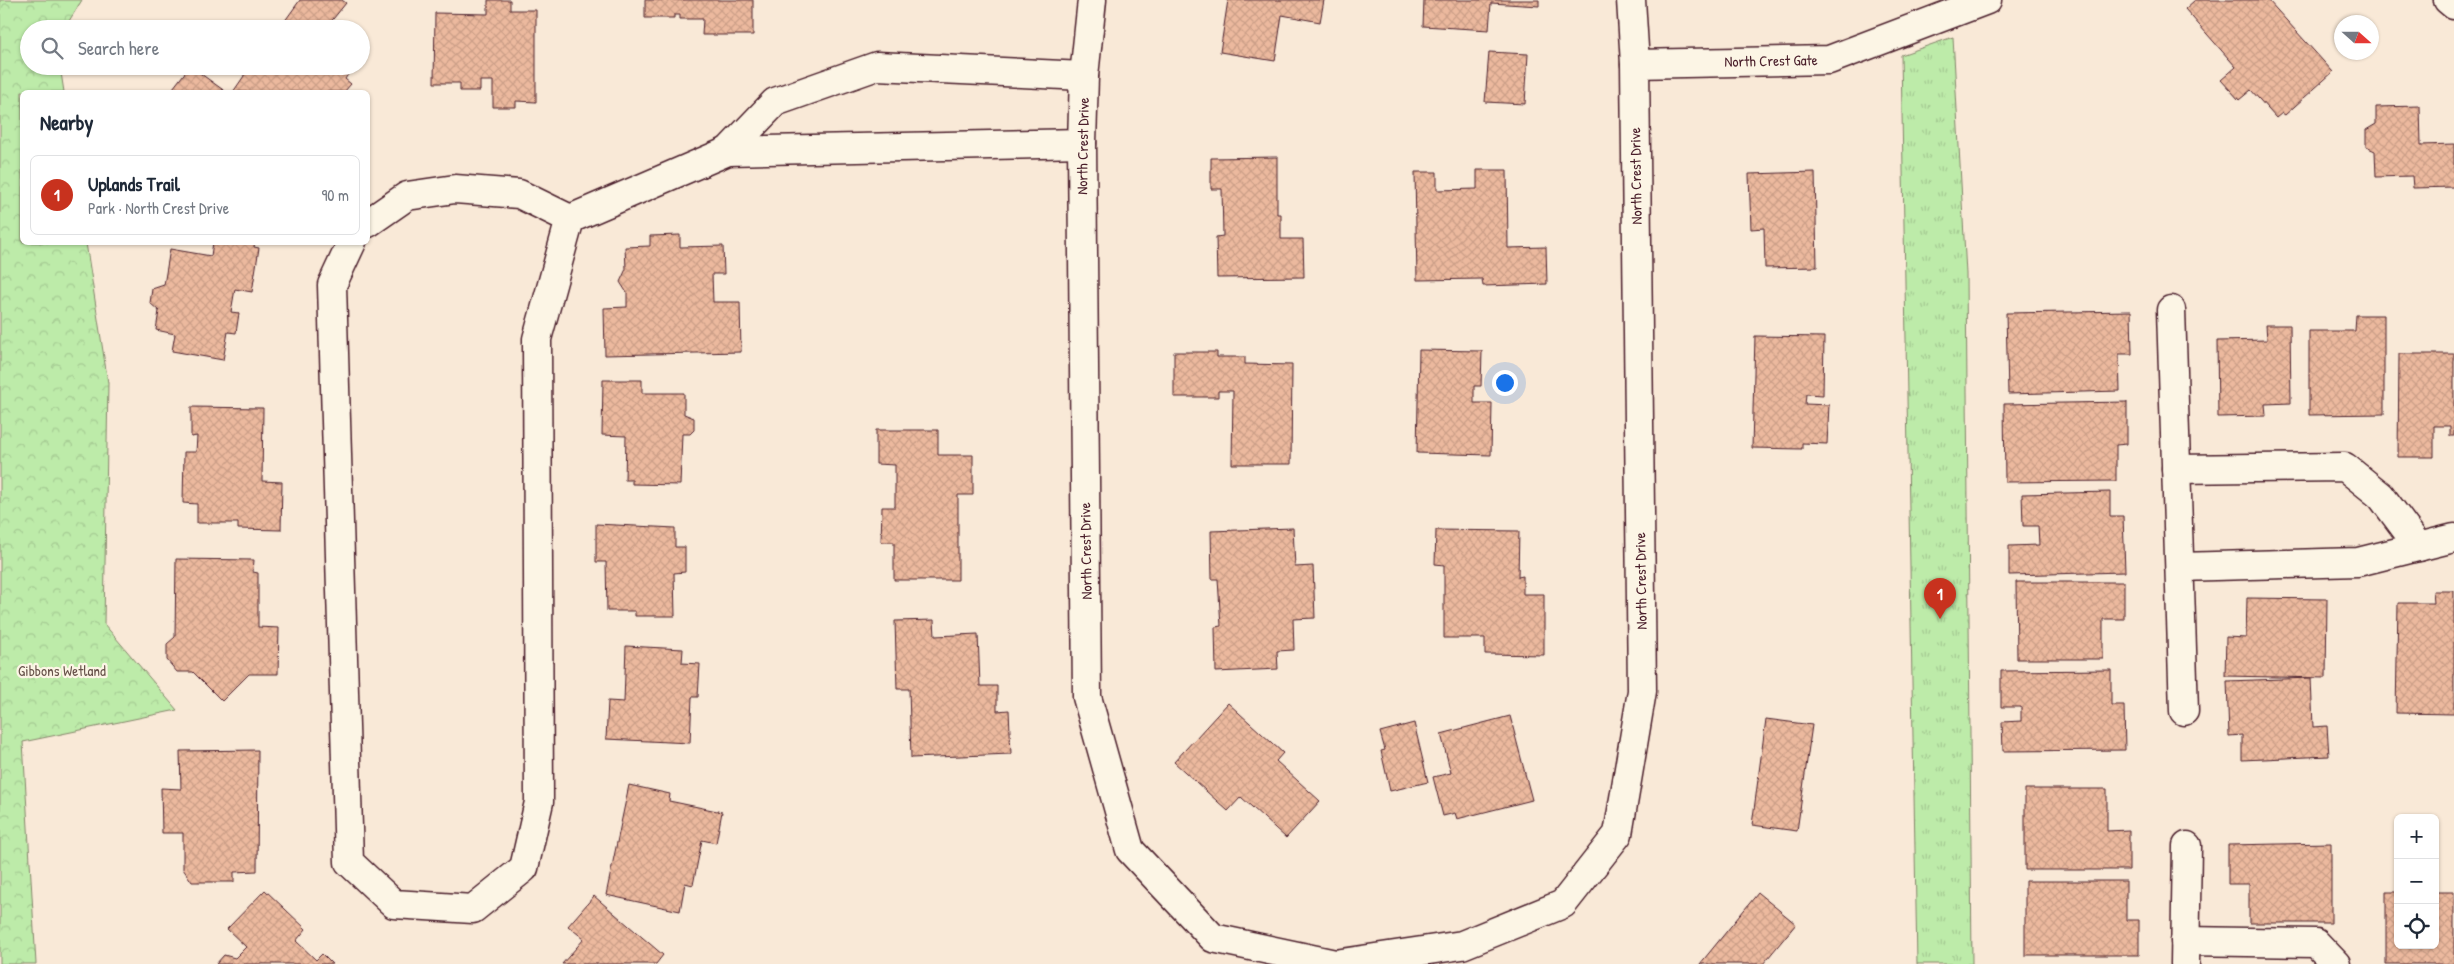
<!DOCTYPE html>
<html lang="en">
<head>
<meta charset="utf-8">
<style>
  body { margin:0; font-family:"Patrick Hand",sans-serif; background:#f6f6f7; color:#1f2937 }
  .controls { position:absolute; right:15px; bottom:15px; display:grid; overflow:hidden; border-radius:8px; box-shadow:0 1px 4px #0004 }
  .controls button { width:45px; height:45px; display:grid; place-items:center; padding:0; border:0; border-bottom:1px solid #e0e1e3; background:#fff; color:#1f2937; font:25px sans-serif }
  .compass { position:absolute; left:2334px; top:15px; width:45px; height:45px; border-radius:50%; background:#fff; box-shadow:0 1px 4px #0004; rotate:111deg }
  .you { position:absolute; left:1504px; top:382px; width:18px; height:18px; margin:-12px; border:4px solid #fff; border-radius:50%; background:#1a73e8; box-shadow:0 0 0 8px #1a73e833 }
  .badge { display:grid; place-items:center; width:32px; height:32px; border-radius:50%; background:#c8321e; color:#fff; font-size:16px; font-weight:700 }
  .pin { position:absolute; translate:-50% -41px; filter:drop-shadow(0 1px 2px #0008) }
  .pin::after { content:''; position:absolute; top:26px; width:18px; height:15px; background:inherit; clip-path:polygon(0 0,100% 0,50% 100%) }
  .list { margin:0; padding:0; list-style:none }
  h2 { display:flex; justify-content:space-between; align-items:center; height:65px; margin:0; padding:0 20px; font-size:21px }
  h2 small { font-size:16px; font-weight:400; color:#747a83 }
  .list li { display:grid; grid-template-columns:32px 1fr auto; gap:15px; align-items:center; box-sizing:border-box; height:80px; margin:0 10px 10px; padding:0 10px; border:1px solid #e0e1e3; border-radius:8px }
  .list b { display:block; font-size:19px; white-space:nowrap }
  .list p { margin:0; font-size:16px; white-space:nowrap; color:#747a83 }
  .list em { font-size:16px; font-style:normal; color:#747a83 }
  .icon { flex:none; width:28px; height:28px; fill:none; stroke:currentColor; stroke-width:2; stroke-linecap:round; stroke-linejoin:round }
  .map { position:relative; flex:none; width:2454px; height:964px; overflow:hidden }
  .search { position:absolute; background:#fff; box-shadow:0 1px 4px #0004; left:20px; top:20px; width:350px; height:55px; display:flex; align-items:center; gap:12px; box-sizing:border-box; padding:0 18px; border-radius:28px; color:#747a83; font-size:19px }
  .panel { position:absolute; background:#fff; box-shadow:0 1px 4px #0004; left:20px; top:90px; width:350px; height:155px; border-radius:8px }
  .map>svg:first-child { display:block }
  .forest { fill:url(#forest-crowns); stroke:#84856a }
  .park { fill:url(#park-tufts); stroke:#84856a }
  .building { fill:url(#building-cross-hatch); stroke:#4a1f2b }
  .lines { fill:none; stroke-linecap:round; stroke-linejoin:round }
  .minor-casing { stroke:#4a1f2b; stroke-width:31 }
  .minor { stroke:#fcf5e5; stroke-width:28 }
  .labels { text-anchor:middle; stroke-width:4.5; stroke-linejoin:round; paint-order:stroke }
  .street-label { font-size:15px; fill:#4a1f2b; stroke:#fcf5e5 }
  .park-label { font-size:15px; fill:#67524a; stroke:#fcf5e5 }
</style>
</head>
<body>
<div class="map">
<svg width="2454" height="964" viewBox="0 0 2454 964">
  <defs>
    <pattern id="forest-crowns" width="20" height="18" patternUnits="userSpaceOnUse" patternTransform="scale(1.25)"><rect width="20" height="18" fill="#bdeba9"/><path d="M2 6a3 3 0 1 1 6 0M12 15a3 3 0 1 1 6 0" fill="none" stroke="#a4c992"/></pattern>
    <pattern id="park-tufts" width="24" height="20" patternUnits="userSpaceOnUse" patternTransform="scale(1.25)"><rect width="24" height="20" fill="#bdeba9"/><path d="M3 7l-1-3M5 7V3M7 7l1-3M15 17l-1-3M17 17v-4M19 17l1-3" fill="none" stroke="#a4c992"/></pattern>
    <pattern id="building-cross-hatch" width="8" height="8" patternUnits="userSpaceOnUse" patternTransform="scale(1.25)"><rect width="8" height="8" fill="#ecb99e"/><path d="M0 0l8 8M0 8l8-8" fill="none" stroke="#cc9f88"/></pattern>
  </defs>
  <rect width="100%" height="100%" fill="#f9e9d7"/>
  <filter id="ink" filterUnits="userSpaceOnUse"><feTurbulence type="fractalNoise" baseFrequency=".02" numOctaves="2"/><feDisplacementMap in="SourceGraphic" scale="10" xChannelSelector="R" yChannelSelector="G"/><feConvolveMatrix kernelMatrix="1 2 1 2 8 2 1 2 1" color-interpolation-filters="sRGB"/></filter>
  <g filter="url(#ink)">
    <path class="forest" d="M 0,0 L 82,0 L 64,29 L 29,29 L 29,66 L 60,66 L 64,92 L 22,92 L 22,242 L 86,243 L 108,383 L 104,624 L 177,710 L 23,742 L 36,964 L 0,964 Z"/>
    <path class="park" d="M 1953,37 L 1966,274 L 1972,964 L 1917,964 L 1901,55 Z"/>
    <g class="building">
      <path d="M 300,0 L 342,0 L 346,3 L 325,29 L 279,29 Z"/>
      <path d="M 488,0 L 510,0 L 510,10 L 536,10 L 536,102 L 516,101 L 516,107 L 493,107 L 493,81 L 480,81 L 480,91 L 460,91 L 460,83 L 434,83 L 435,13 L 488,14 Z"/>
      <path d="M 645,0 L 753,0 L 753,35 L 702,35 L 703,19 L 680,19 L 680,15 L 674,15 L 674,18 L 645,18 Z"/>
      <path d="M 1228,0 L 1324,0 L 1320,22 L 1282,15 L 1275,61 L 1220,52 Z"/>
      <path d="M 1424,0 L 1539,0 L 1539,6 L 1491,3 L 1489,30 L 1423,26 Z"/>
      <path d="M 2195,0 L 2268,0 L 2333,72 L 2285,115 L 2282,113 L 2276,118 L 2251,90 L 2239,100 L 2221,80 L 2236,67 L 2185,9 Z"/>
      <path d="M 1489,52 L 1528,54 L 1525,104 L 1485,102 Z"/>
      <path d="M 190,66 L 226,92 L 170,92 Z"/>
      <path d="M 243,66 L 346,66 L 351,70 L 345,79 L 351,84 L 344,92 L 233,92 L 244,76 Z"/>
      <path d="M 2420,106 L 2421,145 L 2454,144 L 2454,187 L 2413,188 L 2412,176 L 2376,177 L 2375,151 L 2366,147 L 2366,130 L 2376,124 L 2376,107 Z"/>
      <path d="M 1277,157 L 1277,214 L 1281,214 L 1281,239 L 1303,239 L 1304,277 L 1217,278 L 1216,237 L 1223,236 L 1222,189 L 1211,189 L 1211,158 Z"/>
      <path d="M 1477,170 L 1507,170 L 1508,248 L 1546,247 L 1547,284 L 1483,286 L 1482,279 L 1417,280 L 1415,172 L 1437,172 L 1437,190 L 1477,189 Z"/>
      <path d="M 1815,172 L 1817,267 L 1765,268 L 1764,228 L 1751,229 L 1749,174 Z"/>
      <path d="M 680,235 L 680,247 L 723,246 L 724,274 L 712,274 L 713,302 L 740,302 L 741,352 L 605,355 L 604,308 L 627,307 L 627,293 L 620,282 L 626,269 L 625,247 L 650,246 L 650,236 Z"/>
      <path d="M 213,242 L 255,242 L 254,247 L 259,248 L 252,292 L 235,289 L 231,312 L 239,313 L 236,333 L 228,332 L 223,360 L 172,351 L 175,334 L 156,330 L 159,311 L 150,303 L 152,289 L 164,285 L 170,249 L 211,256 Z"/>
      <path d="M 2131,311 L 2132,354 L 2119,354 L 2120,391 L 2008,394 L 2006,313 Z"/>
      <path d="M 2356,315 L 2384,315 L 2384,414 L 2309,415 L 2309,331 L 2355,331 Z"/>
      <path d="M 2266,325 L 2290,325 L 2291,403 L 2265,404 L 2266,416 L 2218,417 L 2217,341 L 2267,340 Z"/>
      <path d="M 1755,336 L 1824,337 L 1823,395 L 1806,394 L 1805,404 L 1829,405 L 1827,444 L 1802,443 L 1802,449 L 1752,448 Z"/>
      <path d="M 1419,350 L 1482,351 L 1481,386 L 1474,386 L 1474,403 L 1492,403 L 1491,455 L 1417,453 Z"/>
      <path d="M 1174,352 L 1217,352 L 1217,357 L 1245,357 L 1245,364 L 1292,365 L 1291,464 L 1232,464 L 1233,391 L 1218,391 L 1218,397 L 1174,397 Z"/>
      <path d="M 2399,354 L 2454,354 L 2454,436 L 2450,436 L 2450,426 L 2434,426 L 2434,457 L 2398,457 Z"/>
      <path d="M 603,380 L 642,380 L 642,393 L 684,393 L 684,414 L 694,418 L 694,430 L 690,434 L 682,434 L 680,485 L 632,484 L 632,480 L 625,480 L 626,436 L 602,435 Z"/>
      <path d="M 2127,402 L 2127,444 L 2116,445 L 2116,481 L 2005,482 L 2004,404 Z"/>
      <path d="M 191,407 L 263,408 L 262,481 L 282,482 L 281,530 L 238,529 L 238,523 L 197,523 L 197,504 L 183,503 L 184,452 L 196,452 L 197,436 L 191,437 Z"/>
      <path d="M 876,430 L 938,430 L 938,455 L 973,455 L 973,495 L 958,495 L 958,580 L 894,580 L 894,542 L 881,542 L 882,507 L 895,507 L 895,465 L 876,464 Z"/>
      <path d="M 2110,492 L 2110,516 L 2123,516 L 2125,572 L 2009,575 L 2009,546 L 2039,545 L 2038,526 L 2023,526 L 2022,494 Z"/>
      <path d="M 596,524 L 675,528 L 675,547 L 685,547 L 685,572 L 674,573 L 675,616 L 635,616 L 635,611 L 607,611 L 606,562 L 596,562 Z"/>
      <path d="M 1293,528 L 1295,567 L 1313,566 L 1315,618 L 1293,619 L 1294,650 L 1277,651 L 1278,669 L 1216,672 L 1215,627 L 1221,626 L 1218,579 L 1212,579 L 1211,531 Z"/>
      <path d="M 1436,530 L 1519,531 L 1518,577 L 1523,576 L 1523,594 L 1544,594 L 1544,655 L 1485,654 L 1485,638 L 1444,638 L 1444,565 L 1435,564 Z"/>
      <path d="M 176,559 L 254,560 L 253,572 L 258,573 L 258,627 L 279,628 L 278,674 L 249,674 L 222,701 L 193,672 L 177,672 L 167,660 L 167,644 L 175,637 Z"/>
      <path d="M 2016,582 L 2124,582 L 2124,619 L 2103,619 L 2103,659 L 2017,659 Z"/>
      <path d="M 2433,591 L 2454,591 L 2454,714 L 2396,713 L 2398,603 L 2434,603 Z"/>
      <path d="M 2247,598 L 2327,599 L 2326,678 L 2225,676 L 2226,637 L 2246,638 Z"/>
      <path d="M 934,620 L 935,636 L 978,634 L 980,686 L 997,686 L 997,711 L 1009,710 L 1011,754 L 911,758 L 909,689 L 897,689 L 895,621 Z"/>
      <path d="M 626,646 L 683,649 L 682,663 L 700,664 L 698,697 L 692,697 L 690,743 L 606,739 L 608,701 L 624,702 Z"/>
      <path d="M 2111,670 L 2111,705 L 2124,705 L 2125,750 L 2003,751 L 2002,722 L 2021,721 L 2021,707 L 2001,707 L 2001,671 Z"/>
      <path d="M 2311,678 L 2313,727 L 2327,726 L 2329,756 L 2242,760 L 2242,735 L 2229,736 L 2227,681 Z"/>
      <path d="M 1228,703 L 1283,753 L 1276,761 L 1320,801 L 1286,838 L 1241,797 L 1228,811 L 1174,762 Z"/>
      <path d="M 1510,716 L 1532,800 L 1457,819 L 1455,813 L 1443,816 L 1433,777 L 1451,773 L 1441,734 Z"/>
      <path d="M 1766,719 L 1812,725 L 1797,831 L 1752,825 Z"/>
      <path d="M 1414,723 L 1428,782 L 1390,791 L 1381,751 L 1385,750 L 1380,732 Z"/>
      <path d="M 258,750 L 257,871 L 234,872 L 234,882 L 192,882 L 183,869 L 183,833 L 162,833 L 161,788 L 181,789 L 180,751 Z"/>
      <path d="M 629,785 L 670,794 L 669,801 L 722,812 L 716,843 L 702,840 L 693,885 L 685,883 L 680,911 L 606,895 Z"/>
      <path d="M 2025,789 L 2107,789 L 2107,831 L 2129,830 L 2129,870 L 2025,870 Z"/>
      <path d="M 2331,843 L 2331,923 L 2249,923 L 2249,884 L 2228,884 L 2228,845 Z"/>
      <path d="M 2025,881 L 2126,881 L 2126,920 L 2139,920 L 2139,955 L 2025,955 Z"/>
      <path d="M 265,890 L 306,929 L 296,941 L 316,960 L 322,954 L 332,964 L 216,964 L 224,955 L 235,958 L 246,947 L 227,929 Z"/>
      <path d="M 2386,892 L 2398,892 L 2398,945 L 2435,945 L 2435,892 L 2454,892 L 2454,964 L 2386,964 Z"/>
      <path d="M 1758,893 L 1796,924 L 1763,964 L 1700,964 Z"/>
      <path d="M 594,896 L 663,955 L 656,964 L 562,964 L 584,939 L 568,926 Z"/>
    </g>
    <g class="lines">
      <g class="minor-casing">
        <g id="minor">
          <path d="M 1092,0 L 1084,76 L 1082,143 L 1087,697 L 1130,850 L 1213,938 L 1335,964"/>
          <path d="M 2448,0 L 2454,5"/>
          <path d="M 1635,64 L 1829,60 L 1987,0"/>
          <path d="M 728,151 L 775,102 L 877,66 L 1084,76"/>
          <path d="M 368,223 L 407,196 L 455,189 L 519,194 L 570,219 L 728,151 L 1082,143"/>
          <path d="M 352,242 L 332,285 L 349,862 L 394,904 L 473,909 L 524,868 L 539,802 L 537,339 L 570,219"/>
          <path d="M 2171,310 L 2184,711"/>
          <path d="M 2176,469 L 2345,467 L 2381,496 L 2419,547"/>
          <path d="M 2180,567 L 2358,562 L 2454,538"/>
          <path d="M 2185,941 L 2316,943 L 2336,964"/>
          <path d="M 1335,964 L 1462,945 L 1563,904 L 1618,834 L 1642,691 L 1635,64 L 1631,0"/>
          <path d="M 2185,964 L 2187,846"/>
        </g>
      </g>
      <use href="#minor" class="minor"/>
    </g>
  </g>
  <g class="labels">
    <g class="street-label">
      <text transform="translate(1771 61) rotate(-1)" y="5">North Crest Gate</text>
      <text transform="translate(1083 146) rotate(-89)" y="5">North Crest Drive</text>
      <text transform="translate(1636 176) rotate(-91)" y="5">North Crest Drive</text>
      <text transform="translate(1086 551) rotate(-91)" y="5">North Crest Drive</text>
      <text transform="translate(1641 581) rotate(-91)" y="5">North Crest Drive</text>
    </g>
    <g class="park-label">
      <text x="62" y="676">Gibbons Wetland</text>
    </g>
  </g>
</svg>
<div class="controls">
<button>+</button>
<button>−</button>
<button><svg class="icon" aria-label="locate" viewBox="0 0 24 24"><circle cx="12" cy="12" r="6"/><path d="M12 2v4M12 18v4M2 12h4M18 12h4"/></svg></button>
</div>
<svg class="compass" viewBox="-18 -18 36 36"><path d="M0-13l5 13h-10z" fill="#e53935"/><path d="M0 13l5-13h-10z" fill="#747a83"/></svg>
<div class="you"></div>
<div class="pin badge" style="left:1940px;top:619px">1</div>
<div class="search"><svg class="icon" aria-label="search" viewBox="0 0 24 24"><circle cx="10" cy="10" r="6"/><path d="M15 15l6 6"/></svg>Search here</div>
<section class="panel">
<h2>Nearby<small></small></h2>
<ul class="list">
<li><span class="badge">1</span><div><b>Uplands Trail</b><p>Park · North Crest Drive</p></div><em>90 m</em></li>
</ul>
</section>
</div>
</body>
</html>
